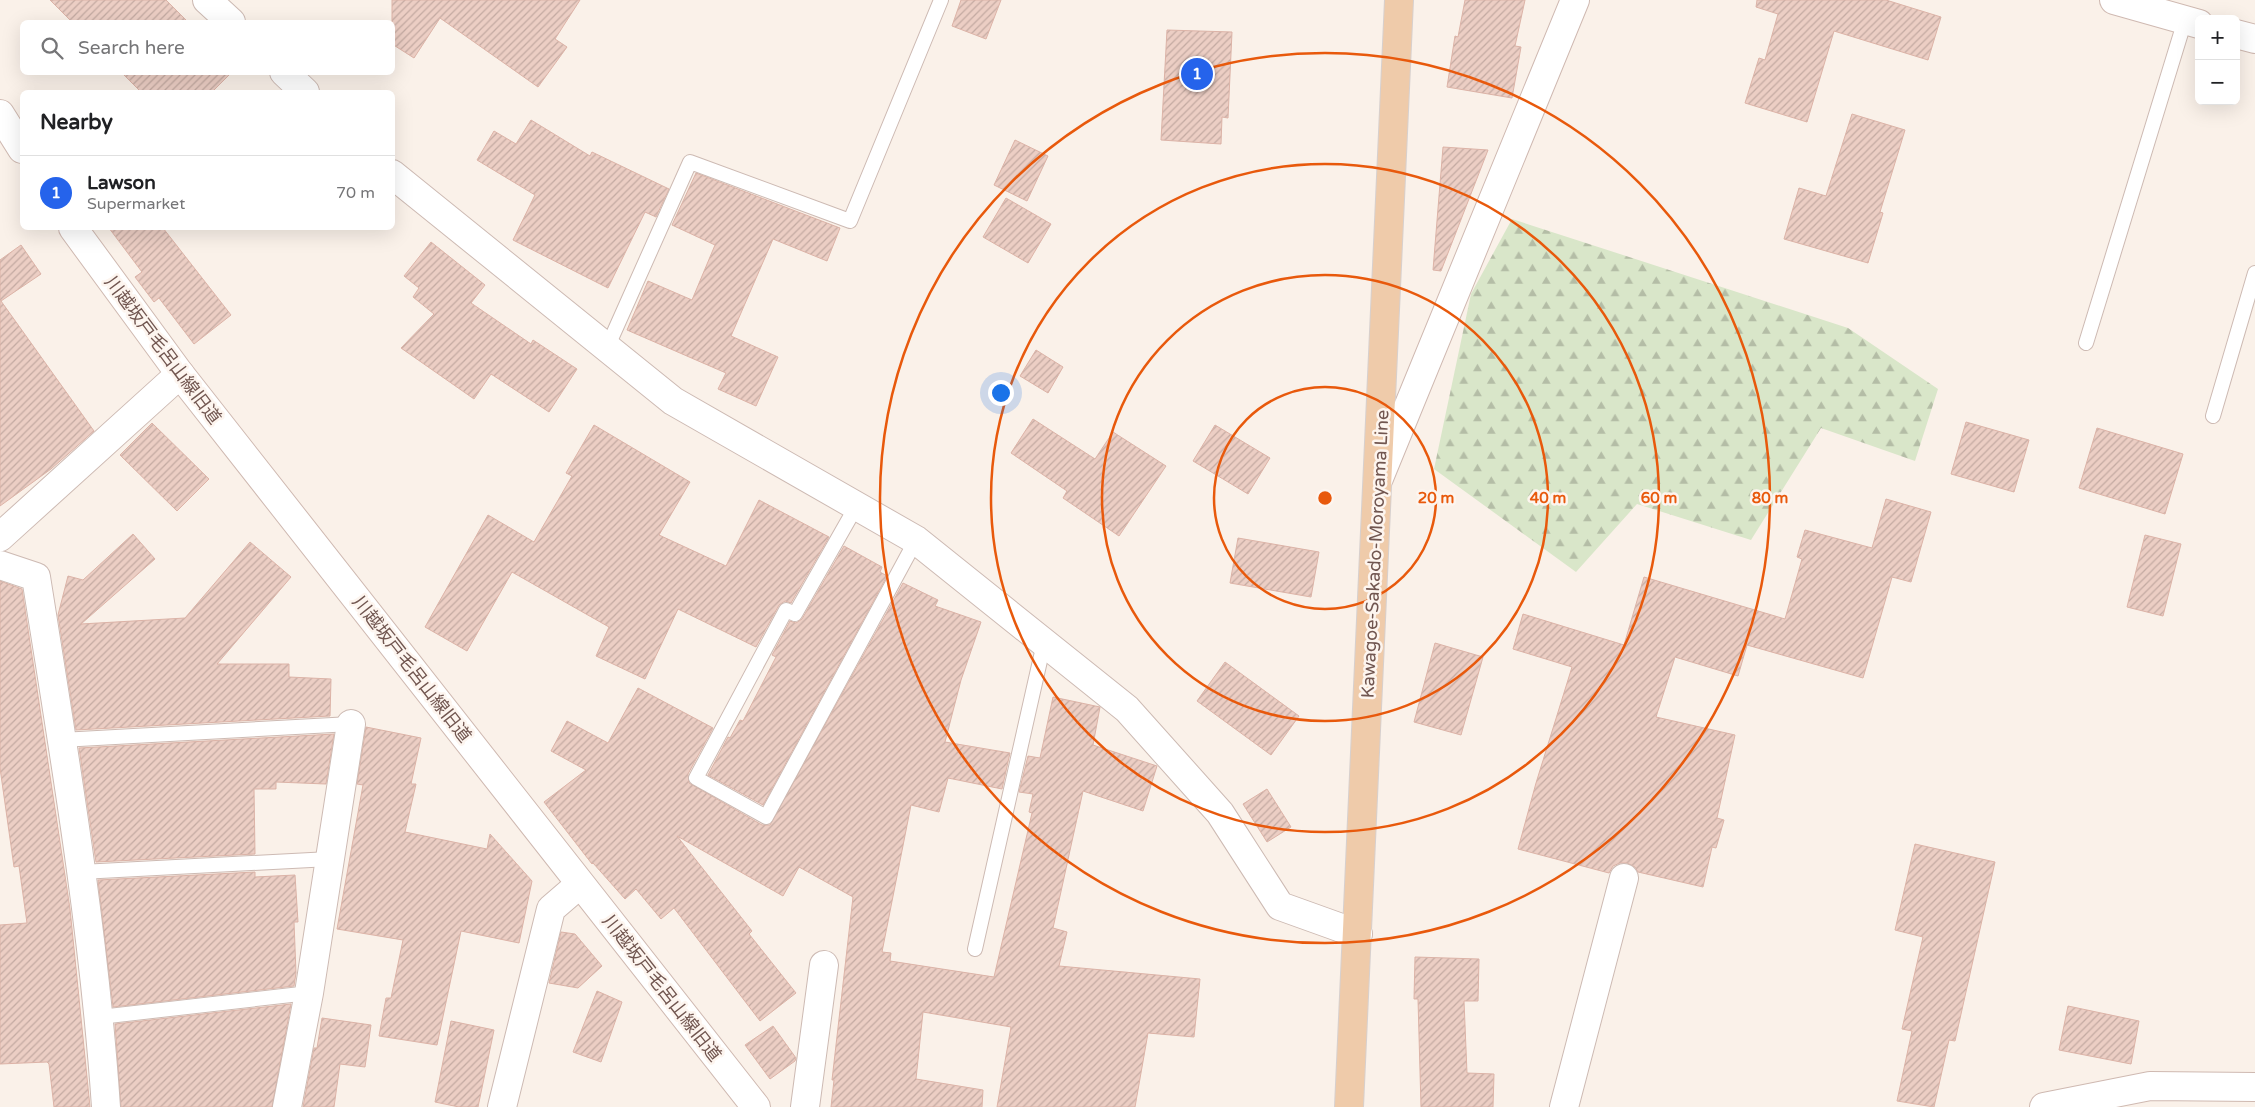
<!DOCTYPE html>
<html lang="en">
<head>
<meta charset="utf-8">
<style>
  body { margin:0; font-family:"Varela Round","Noto Sans JP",sans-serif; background:#f6f6f6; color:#202124 }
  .controls { position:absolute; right:15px; top:15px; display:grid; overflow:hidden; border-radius:8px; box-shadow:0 5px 20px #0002 }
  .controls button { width:45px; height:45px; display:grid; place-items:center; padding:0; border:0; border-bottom:1px solid #e0e0e0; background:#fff; color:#202124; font:25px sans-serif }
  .you { position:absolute; left:1000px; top:392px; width:18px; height:18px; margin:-12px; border:4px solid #fff; border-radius:50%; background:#1a73e8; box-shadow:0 0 0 8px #1a73e833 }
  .badge { display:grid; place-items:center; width:32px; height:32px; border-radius:50%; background:#2563eb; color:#fff; font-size:16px; font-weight:700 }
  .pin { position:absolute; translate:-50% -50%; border:2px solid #fff; box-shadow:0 1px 5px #0006 }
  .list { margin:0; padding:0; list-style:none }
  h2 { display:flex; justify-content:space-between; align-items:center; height:65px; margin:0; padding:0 20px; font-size:21px }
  h2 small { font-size:16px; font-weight:400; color:#757577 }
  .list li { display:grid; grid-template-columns:32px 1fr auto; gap:15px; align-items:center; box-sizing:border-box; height:75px; padding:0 20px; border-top:1px solid #e0e0e0 }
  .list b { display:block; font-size:19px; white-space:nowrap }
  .list p { margin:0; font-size:16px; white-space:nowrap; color:#757577 }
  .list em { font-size:16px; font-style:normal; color:#757577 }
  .icon { flex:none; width:28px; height:28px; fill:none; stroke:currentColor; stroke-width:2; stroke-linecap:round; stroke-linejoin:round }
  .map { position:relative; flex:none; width:2255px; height:1107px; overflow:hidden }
  .search { position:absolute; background:#fff; box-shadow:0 5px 20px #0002; left:20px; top:20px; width:375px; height:55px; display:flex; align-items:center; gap:12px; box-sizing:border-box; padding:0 18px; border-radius:8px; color:#757577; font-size:19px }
  .panel { position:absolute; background:#fff; box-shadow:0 5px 20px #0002; left:20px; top:90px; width:375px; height:140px; border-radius:8px }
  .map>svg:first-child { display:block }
  .forest { fill:url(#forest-firs) }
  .building { fill:url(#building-hatch); stroke:#dcb3a7 }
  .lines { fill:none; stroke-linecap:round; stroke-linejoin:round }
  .lane-casing { stroke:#cdbab3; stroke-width:16 }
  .street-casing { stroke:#cdbab3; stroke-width:30 }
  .secondary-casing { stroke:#cfb9b1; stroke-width:30 }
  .primary-casing { stroke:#d7d0ce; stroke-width:30 }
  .lane { stroke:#fff; stroke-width:14 }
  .street { stroke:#fff; stroke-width:28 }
  .secondary { stroke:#fff; stroke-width:28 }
  .primary { stroke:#efcbaa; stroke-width:28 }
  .ring { fill:none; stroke:#e8590c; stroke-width:2.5 }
  .labels { text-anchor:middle; stroke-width:5; stroke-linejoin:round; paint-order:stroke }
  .street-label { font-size:18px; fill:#715650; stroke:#fdf5ef }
  .centre { fill:#e8590c; stroke:#fdf5ef; stroke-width:2.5 }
  .ring-label { font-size:15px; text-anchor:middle; font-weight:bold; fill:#e8590c; stroke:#fdf5ef; stroke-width:5; stroke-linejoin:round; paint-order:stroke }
</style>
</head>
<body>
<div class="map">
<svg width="2255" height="1107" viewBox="0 0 2255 1107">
  <defs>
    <pattern id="forest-firs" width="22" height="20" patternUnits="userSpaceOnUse" patternTransform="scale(1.25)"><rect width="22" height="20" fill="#d9e6c9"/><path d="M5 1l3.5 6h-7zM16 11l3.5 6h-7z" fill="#b4bda6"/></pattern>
    <pattern id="building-hatch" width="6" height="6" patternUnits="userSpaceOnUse" patternTransform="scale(1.25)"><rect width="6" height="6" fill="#eccec4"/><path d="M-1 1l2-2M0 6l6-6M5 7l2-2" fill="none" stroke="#c4aaa2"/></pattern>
  </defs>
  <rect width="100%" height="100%" fill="#faf1e9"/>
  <path class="forest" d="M 1512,219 L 1848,328 L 1938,389 L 1915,461 L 1821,428 L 1751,540 L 1637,504 L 1576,572 L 1434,469 L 1471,294 Z"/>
  <g class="building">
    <path d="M 50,0 L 166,0 L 188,22 L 72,22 Z"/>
    <path d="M 392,0 L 580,0 L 555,39 L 567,47 L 538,87 L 440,18 L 414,58 L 392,44 Z"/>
    <path d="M 961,0 L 1001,0 L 986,39 L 952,26 Z"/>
    <path d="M 1465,0 L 1525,0 L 1515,46 L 1521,47 L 1512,98 L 1447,87 L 1455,36 L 1458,37 Z"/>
    <path d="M 1757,0 L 1886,0 L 1941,17 L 1928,60 L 1834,31 L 1807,122 L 1745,103 L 1759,58 L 1765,60 L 1778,14 L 1756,7 Z"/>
    <path d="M 1167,30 L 1232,32 L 1228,118 L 1222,117 L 1221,144 L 1161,140 Z"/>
    <path d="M 121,72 L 232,72 L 212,92 L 141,92 Z"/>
    <path d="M 1852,114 L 1905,130 L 1880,212 L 1883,213 L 1868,263 L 1784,239 L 1799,188 L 1826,196 Z"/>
    <path d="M 531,120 L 590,156 L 592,152 L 669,189 L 656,217 L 645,212 L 608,288 L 513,240 L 535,195 L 477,160 L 494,131 L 516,144 Z"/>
    <path d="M 1015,140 L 1048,156 L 1027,201 L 994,185 Z"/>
    <path d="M 1443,147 L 1488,150 L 1441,271 L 1433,270 Z"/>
    <path d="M 696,173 L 840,228 L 827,261 L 773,239 L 731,336 L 778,357 L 756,406 L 718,389 L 726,373 L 627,330 L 648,281 L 692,300 L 715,245 L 672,225 Z"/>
    <path d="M 1006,198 L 1051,224 L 1028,263 L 983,237 Z"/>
    <path d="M 109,228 L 163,228 L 231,315 L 194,344 L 159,298 L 154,302 L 135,277 L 142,272 Z"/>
    <path d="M 431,242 L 485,285 L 471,303 L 531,344 L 533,340 L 577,369 L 549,412 L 491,374 L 474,399 L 401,348 L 434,314 L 413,297 L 419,288 L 404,276 Z"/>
    <path d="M 21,245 L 41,274 L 1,301 L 94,431 L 51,469 L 0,506 L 0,260 Z"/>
    <path d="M 1036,350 L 1063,367 L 1048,393 L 1020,376 Z"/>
    <path d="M 1033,419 L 1095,459 L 1113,432 L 1166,466 L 1119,536 L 1063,498 L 1067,491 L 1011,453 Z"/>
    <path d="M 1966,422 L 2029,440 L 2014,492 L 1951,474 Z"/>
    <path d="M 152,423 L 209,479 L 177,511 L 120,455 Z"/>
    <path d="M 594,425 L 690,482 L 659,535 L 726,566 L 759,500 L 829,537 L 791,603 L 785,601 L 779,605 L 756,647 L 678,609 L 645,679 L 596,656 L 609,627 L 512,572 L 467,651 L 425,627 L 488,515 L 534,542 L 572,476 L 566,473 Z"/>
    <path d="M 1215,425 L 1270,458 L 1248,494 L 1193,461 Z"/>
    <path d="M 2097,428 L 2183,454 L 2165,514 L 2079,488 Z"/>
    <path d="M 1886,499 L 1931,512 L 1911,582 L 1892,577 L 1863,678 L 1747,645 L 1738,676 L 1675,657 L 1656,717 L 1735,735 L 1717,818 L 1724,820 L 1716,848 L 1712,847 L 1703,887 L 1638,872 L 1635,867 L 1627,863 L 1620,863 L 1613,866 L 1609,873 L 1518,849 L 1536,783 L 1572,667 L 1513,649 L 1523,614 L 1624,645 L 1644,577 L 1785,619 L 1802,559 L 1797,557 L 1805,530 L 1872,548 Z"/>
    <path d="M 133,534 L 155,559 L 81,624 L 185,618 L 250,542 L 291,577 L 217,664 L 289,664 L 289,677 L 331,679 L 330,716 L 76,730 L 58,615 L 68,576 L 83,580 Z"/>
    <path d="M 2145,535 L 2181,544 L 2163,616 L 2127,607 Z"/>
    <path d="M 1238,538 L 1319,552 L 1311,597 L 1230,583 Z"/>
    <path d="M 844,546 L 882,567 L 880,572 L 887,576 L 763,805 L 708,775 L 728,737 L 730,738 L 740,720 L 743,721 L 776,657 L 772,655 L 790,621 L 796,623 L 802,619 Z"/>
    <path d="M 0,581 L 22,589 L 70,909 L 90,1107 L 54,1107 L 49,1064 L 47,1062 L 0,1064 L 0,925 L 27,923 L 19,866 L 14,867 L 0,768 Z"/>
    <path d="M 903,583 L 938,600 L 935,606 L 981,622 L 961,680 L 945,742 L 1010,753 L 1002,789 L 948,778 L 939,812 L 911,805 L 882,952 L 891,953 L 890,961 L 994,977 L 1032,813 L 1029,812 L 1033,794 L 1019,792 L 1028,756 L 1040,758 L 1053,697 L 1100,707 L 1093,745 L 1157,766 L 1143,811 L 1083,791 L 1053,928 L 1067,932 L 1059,966 L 1200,979 L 1194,1037 L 1148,1033 L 1135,1107 L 997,1107 L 1011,1027 L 923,1012 L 916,1079 L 983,1090 L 982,1107 L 831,1107 L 834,1080 L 832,1080 L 853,897 L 799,867 L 783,896 L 677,836 L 752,931 L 749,934 L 796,993 L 760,1021 L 674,908 L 661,919 L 636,889 L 625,899 L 593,863 L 592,864 L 544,802 L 586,770 L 551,751 L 567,721 L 608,743 L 638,688 L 713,728 L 688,774 L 689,783 L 762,825 L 770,825 Z"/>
    <path d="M 1435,643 L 1483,657 L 1461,735 L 1414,722 Z"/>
    <path d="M 1225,662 L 1299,716 L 1271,755 L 1197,701 Z"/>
    <path d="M 366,727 L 421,738 L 411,784 L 416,784 L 405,832 L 487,849 L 490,834 L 532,881 L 519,943 L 461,931 L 437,1045 L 379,1036 L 386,998 L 391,998 L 403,940 L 337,929 L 363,785 L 357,784 Z"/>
    <path d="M 334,734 L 326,784 L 276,782 L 276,789 L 254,789 L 255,854 L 96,862 L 79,748 Z"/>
    <path d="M 1267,789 L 1291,827 L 1267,842 L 1243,804 Z"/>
    <path d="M 1915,844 L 1995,862 L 1955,1041 L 1949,1040 L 1934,1107 L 1897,1101 L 1912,1031 L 1902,1029 L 1923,937 L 1895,930 Z"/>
    <path d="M 255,872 L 255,877 L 295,875 L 298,922 L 294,922 L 296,973 L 294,986 L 113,1007 L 98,880 Z"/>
    <path d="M 561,932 L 575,934 L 602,966 L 578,988 L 549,983 Z"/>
    <path d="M 1415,957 L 1479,959 L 1478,1001 L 1464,1001 L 1467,1073 L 1494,1074 L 1493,1107 L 1421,1107 L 1418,999 L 1414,999 Z"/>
    <path d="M 597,991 L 622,1002 L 601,1062 L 573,1052 Z"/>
    <path d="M 291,1004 L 272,1107 L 121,1107 L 115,1024 Z"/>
    <path d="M 2068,1006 L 2139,1021 L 2131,1064 L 2059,1050 Z"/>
    <path d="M 322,1018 L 371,1025 L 365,1067 L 340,1064 L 334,1107 L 303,1107 L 314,1048 L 317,1048 Z"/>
    <path d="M 451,1021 L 494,1030 L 478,1107 L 459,1107 L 435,1102 Z"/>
    <path d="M 773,1026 L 796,1058 L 795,1061 L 770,1079 L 745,1045 Z"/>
  </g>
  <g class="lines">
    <g class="lane-casing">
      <g id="lane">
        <path d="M 2086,343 L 2185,20"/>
        <path d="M 607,348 L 690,162 L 850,221 L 941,0"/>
        <path d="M 2213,416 L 2255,273"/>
        <path d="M 857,505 L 795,614 L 786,610 L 696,778 L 766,817 L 916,540"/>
        <path d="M 61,740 L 351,724"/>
        <path d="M 81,872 L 330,859"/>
        <path d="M 975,949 L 1044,643"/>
        <path d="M 100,1017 L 309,993"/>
      </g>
    </g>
    <g class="street-casing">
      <g id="street">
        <path d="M 207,0 L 231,22"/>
        <path d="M 284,72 L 305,92"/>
        <path d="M 392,174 L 673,401 L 916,540 L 1127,709 L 1220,813 L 1280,906 L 1358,934"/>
        <path d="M 0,537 L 180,374"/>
        <path d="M 0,565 L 36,577 C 64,753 94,929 106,1107"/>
        <path d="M 287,1107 L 309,993 L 351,724"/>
        <path d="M 502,1107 L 551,909 L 580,884"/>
        <path d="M 805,1107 L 824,965"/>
        <path d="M 1564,1107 L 1624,878"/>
      </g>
    </g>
    <g class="secondary-casing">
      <g id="secondary">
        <path d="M 2114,0 L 2199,24"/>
        <path d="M 2236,34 L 2255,39"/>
        <path d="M 0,114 L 22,149"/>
        <path d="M 73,228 L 180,374 L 756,1107"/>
        <path d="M 1379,478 L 1575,0"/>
        <path d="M 2044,1107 L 2150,1086 L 2255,1087"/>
      </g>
    </g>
    <g class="primary-casing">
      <path id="primary" d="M 1349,1107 L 1399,0"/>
    </g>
    <use href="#lane" class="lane"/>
    <use href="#street" class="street"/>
    <use href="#secondary" class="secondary"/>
    <use href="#primary" class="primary"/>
  </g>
  <g class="ring">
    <circle cx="1325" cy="498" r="111"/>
    <circle cx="1325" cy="498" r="223"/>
    <circle cx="1325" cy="498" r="334"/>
    <circle cx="1325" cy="498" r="445"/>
  </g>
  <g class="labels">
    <g class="street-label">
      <text transform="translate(163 350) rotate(53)" y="6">川越坂戸毛呂山線旧道</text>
      <text transform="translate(1375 554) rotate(-87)" y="6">Kawagoe-Sakado-Moroyama Line</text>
      <text transform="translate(412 669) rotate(52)" y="6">川越坂戸毛呂山線旧道</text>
      <text transform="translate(662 988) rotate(52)" y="6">川越坂戸毛呂山線旧道</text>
    </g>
  </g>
  <circle cx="1325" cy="498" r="8" class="centre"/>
  <g class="ring-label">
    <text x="1436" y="503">20 m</text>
    <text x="1548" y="503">40 m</text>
    <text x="1659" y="503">60 m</text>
    <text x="1770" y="503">80 m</text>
  </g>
</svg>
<div class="controls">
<button>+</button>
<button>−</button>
</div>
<div class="you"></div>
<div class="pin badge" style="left:1197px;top:74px">1</div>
<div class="search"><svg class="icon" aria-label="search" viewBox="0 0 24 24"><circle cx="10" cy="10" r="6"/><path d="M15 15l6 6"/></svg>Search here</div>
<section class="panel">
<h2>Nearby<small></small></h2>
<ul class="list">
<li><span class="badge">1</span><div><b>Lawson</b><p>Supermarket</p></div><em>70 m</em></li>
</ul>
</section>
</div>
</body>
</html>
